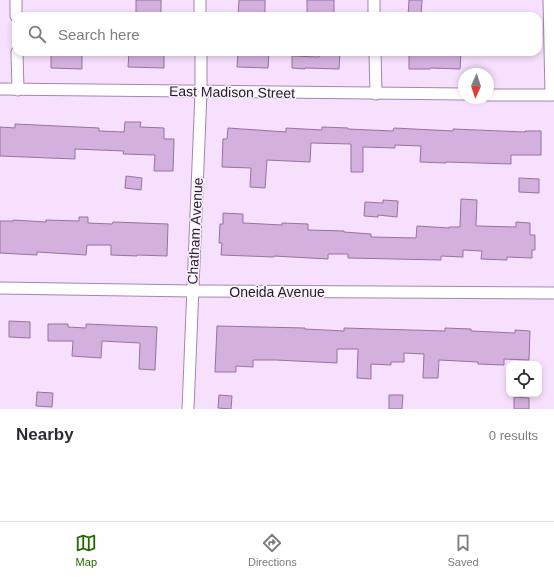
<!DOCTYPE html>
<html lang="en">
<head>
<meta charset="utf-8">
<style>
  body { margin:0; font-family:Helvetica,sans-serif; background:#f2f2f3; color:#2b2b33 }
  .controls { position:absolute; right:12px; bottom:12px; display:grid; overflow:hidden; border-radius:8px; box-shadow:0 2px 6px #0003 }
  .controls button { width:36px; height:36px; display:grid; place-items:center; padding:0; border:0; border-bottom:1px solid #e1e1e2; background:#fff; color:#2b2b33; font:20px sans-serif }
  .compass { position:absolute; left:458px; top:68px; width:36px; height:36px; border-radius:50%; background:#fff; box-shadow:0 2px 6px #0003; rotate:183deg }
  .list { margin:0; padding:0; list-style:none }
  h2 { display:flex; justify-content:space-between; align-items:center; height:52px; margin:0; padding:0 16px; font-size:17px }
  h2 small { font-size:13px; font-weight:400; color:#7c7c81 }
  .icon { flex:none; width:22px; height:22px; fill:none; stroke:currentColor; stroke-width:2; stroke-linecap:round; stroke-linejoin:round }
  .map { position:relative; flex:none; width:554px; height:409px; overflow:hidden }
  .search { position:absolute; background:#fff; box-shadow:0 2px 6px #0003; left:12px; right:12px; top:12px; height:44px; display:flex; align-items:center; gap:10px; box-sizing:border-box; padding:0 14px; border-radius:12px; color:#7c7c81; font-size:15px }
  .sheet { height:112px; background:#fff }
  nav { display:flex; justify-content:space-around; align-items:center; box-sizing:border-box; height:56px; border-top:1px solid #e1e1e2; background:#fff; font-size:11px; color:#7c7c81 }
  nav a { display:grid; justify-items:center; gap:2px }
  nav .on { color:#236800 }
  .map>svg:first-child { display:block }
  .building { fill:#d4b0de; stroke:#95739f }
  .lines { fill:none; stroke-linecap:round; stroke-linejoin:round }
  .street-casing { stroke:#a684b0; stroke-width:13 }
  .street { stroke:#fff; stroke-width:11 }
  .labels { text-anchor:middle; stroke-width:3; stroke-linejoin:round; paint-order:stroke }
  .street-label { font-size:14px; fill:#26192a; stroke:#fbf4fd }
</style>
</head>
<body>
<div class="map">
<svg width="554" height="409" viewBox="0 0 554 409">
  <rect width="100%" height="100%" fill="#f7e0fd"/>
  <g class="building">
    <rect x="136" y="0" width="25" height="16"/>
    <path d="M 239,0 L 265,0 L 265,16 L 238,16 Z"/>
    <rect x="307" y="0" width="27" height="16"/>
    <path d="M 409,0 L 422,0 L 421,16 L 408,16 Z"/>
    <path d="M 51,52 L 82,52 L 82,69 L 51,68 Z"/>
    <path d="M 129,52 L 164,52 L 164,68 L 128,67 Z"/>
    <path d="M 238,52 L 269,52 L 268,68 L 237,67 Z"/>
    <path d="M 320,52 L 340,52 L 339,69 L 305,68 L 305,69 L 292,68 L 292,56 L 319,57 Z"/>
    <path d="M 446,52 L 461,52 L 460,69 L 430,68 L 430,69 L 409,69 L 409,54 L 446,54 Z"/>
    <path d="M 125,122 L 141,122 L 140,127 L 164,128 L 164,139 L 174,139 L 173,171 L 154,171 L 155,155 L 123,154 L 124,151 L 75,149 L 75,159 L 0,156 L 0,127 L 15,128 L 15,124 L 99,128 L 99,131 L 124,132 Z"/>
    <path d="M 322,127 L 348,128 L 348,129 L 393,131 L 394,128 L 453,131 L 453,129 L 525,132 L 525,131 L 541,131 L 541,155 L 511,155 L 511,164 L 446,162 L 446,163 L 420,162 L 421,146 L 395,145 L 395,148 L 363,147 L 363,172 L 351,172 L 351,144 L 311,143 L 310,162 L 267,160 L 265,188 L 250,187 L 251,168 L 222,167 L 223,139 L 227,139 L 228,128 L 286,132 L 286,128 L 322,130 Z"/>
    <path d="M 126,176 L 142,178 L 141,190 L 125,188 Z"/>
    <path d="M 519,178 L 539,179 L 539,193 L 519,192 Z"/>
    <path d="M 461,199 L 477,200 L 476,226 L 516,227 L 516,222 L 530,223 L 530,235 L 535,235 L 535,250 L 532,250 L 532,258 L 507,257 L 507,260 L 481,259 L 482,251 L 463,250 L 463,257 L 441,256 L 441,260 L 348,258 L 348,254 L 328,254 L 328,259 L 274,256 L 274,257 L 221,255 L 222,243 L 219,243 L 220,224 L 223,224 L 223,213 L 243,214 L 243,223 L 282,225 L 282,223 L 308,224 L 308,230 L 344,231 L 344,232 L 371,234 L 371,237 L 416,238 L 417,226 L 449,228 L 449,227 L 460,227 Z"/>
    <path d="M 383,200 L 398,201 L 397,217 L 378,215 L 378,217 L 364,216 L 365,202 L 383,203 Z"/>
    <path d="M 79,217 L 88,217 L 88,223 L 112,224 L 113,222 L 168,224 L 167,256 L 137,255 L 137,256 L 111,255 L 111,245 L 87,245 L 86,255 L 37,252 L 37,255 L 0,253 L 0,221 L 13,221 L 13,220 L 46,222 L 46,220 L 79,221 Z"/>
    <path d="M 9,321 L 30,322 L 30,338 L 9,337 Z"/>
    <path d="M 48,324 L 68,324 L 68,327 L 86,328 L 86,324 L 157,327 L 155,370 L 139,369 L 140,343 L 102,341 L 101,358 L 72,356 L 73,341 L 48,341 Z"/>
    <path d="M 217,326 L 305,328 L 305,329 L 344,331 L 344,328 L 445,331 L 445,328 L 471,329 L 471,331 L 515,333 L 515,330 L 530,331 L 529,360 L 504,359 L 504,365 L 478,364 L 478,362 L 439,360 L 438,378 L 423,378 L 424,354 L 404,353 L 404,362 L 391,362 L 391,365 L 371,364 L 371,379 L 357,378 L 358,349 L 337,349 L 337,363 L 276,360 L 253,360 L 253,367 L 236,366 L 236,372 L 215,372 Z"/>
    <path d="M 37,392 L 53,393 L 52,407 L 36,406 Z"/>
    <path d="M 219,395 L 232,396 L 231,409 L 218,408 Z"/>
    <path d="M 389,395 L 403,395 L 402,409 L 389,409 Z"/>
    <path d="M 514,397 L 529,398 L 529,409 L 514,409 Z"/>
  </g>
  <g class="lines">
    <g class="street-casing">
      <g id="street">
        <path d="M 16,0 L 16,16"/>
        <path d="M 200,0 L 200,16"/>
        <path d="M 374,0 L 374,16"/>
        <path d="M 549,0 L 551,95"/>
        <path d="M 17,52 L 18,90"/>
        <path d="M 375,52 L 376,94"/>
        <path d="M 0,89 L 464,94"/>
        <path d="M 488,95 L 554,95"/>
        <path d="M 0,288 L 192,291 L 554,293"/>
        <path d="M 188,409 L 201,92 L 201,52"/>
      </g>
    </g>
    <use href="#street" class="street"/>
  </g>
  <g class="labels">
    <g class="street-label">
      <text transform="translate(232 92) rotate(1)" y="5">East Madison Street</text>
      <text transform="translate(195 231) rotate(-87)" y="5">Chatham Avenue</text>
      <text x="277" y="297">Oneida Avenue</text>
    </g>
  </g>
</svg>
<div class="controls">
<button><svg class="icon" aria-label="locate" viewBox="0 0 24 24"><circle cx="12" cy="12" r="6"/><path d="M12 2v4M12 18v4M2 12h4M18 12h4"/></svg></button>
</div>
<svg class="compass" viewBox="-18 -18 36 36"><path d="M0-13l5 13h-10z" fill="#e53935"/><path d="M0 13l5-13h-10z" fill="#7c7c81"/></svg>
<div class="search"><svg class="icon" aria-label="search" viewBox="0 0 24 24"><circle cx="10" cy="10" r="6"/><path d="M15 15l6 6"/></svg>Search here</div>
</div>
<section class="sheet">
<h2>Nearby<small>0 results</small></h2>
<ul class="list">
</ul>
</section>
<nav>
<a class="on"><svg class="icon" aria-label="map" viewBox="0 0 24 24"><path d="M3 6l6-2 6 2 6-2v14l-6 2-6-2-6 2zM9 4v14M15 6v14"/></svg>Map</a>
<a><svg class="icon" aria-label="directions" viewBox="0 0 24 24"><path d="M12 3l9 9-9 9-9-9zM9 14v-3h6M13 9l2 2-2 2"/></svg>Directions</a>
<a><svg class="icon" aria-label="saved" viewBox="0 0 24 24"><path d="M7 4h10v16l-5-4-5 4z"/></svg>Saved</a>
</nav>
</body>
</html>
